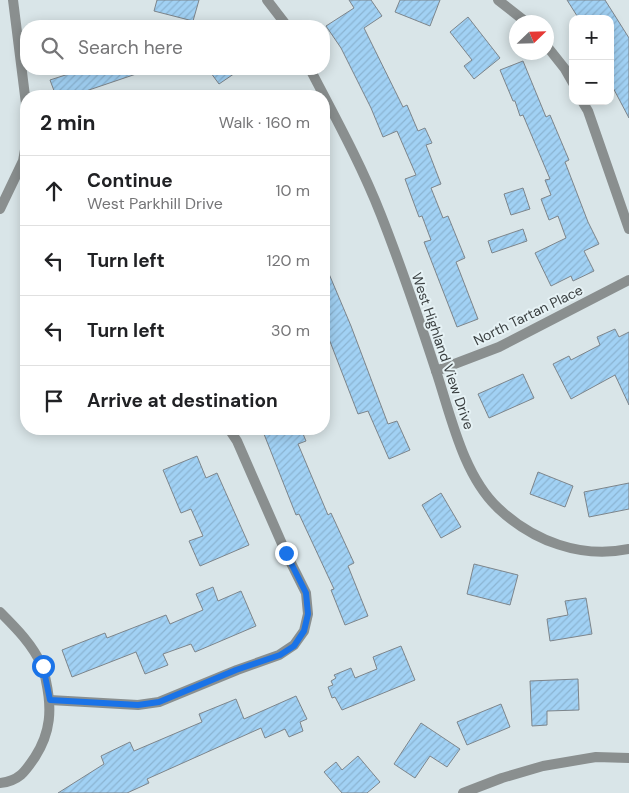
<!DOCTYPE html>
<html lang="en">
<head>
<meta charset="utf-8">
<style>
  body { margin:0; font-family:"DM Sans",sans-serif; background:#f2f2f2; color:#202124 }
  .controls { position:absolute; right:15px; top:15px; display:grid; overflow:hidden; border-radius:10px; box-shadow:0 2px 12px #0003 }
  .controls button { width:45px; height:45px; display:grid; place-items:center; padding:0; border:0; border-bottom:1px solid #e0e0e0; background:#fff; color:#202124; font:25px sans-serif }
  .compass { position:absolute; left:509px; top:15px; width:45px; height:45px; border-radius:50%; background:#fff; box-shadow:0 2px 12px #0003; rotate:67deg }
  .stop { position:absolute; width:15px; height:15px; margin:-11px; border:4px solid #1a73e8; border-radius:50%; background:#fff }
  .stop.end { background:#1a73e8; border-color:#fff; box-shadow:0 1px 5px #0008 }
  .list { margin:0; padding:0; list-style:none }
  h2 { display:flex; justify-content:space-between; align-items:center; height:65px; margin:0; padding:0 20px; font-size:21px }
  h2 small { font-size:16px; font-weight:400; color:#757577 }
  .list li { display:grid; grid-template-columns:32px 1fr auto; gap:15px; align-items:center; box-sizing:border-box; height:70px; padding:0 20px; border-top:1px solid #e0e0e0 }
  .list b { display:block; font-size:19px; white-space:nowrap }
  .list p { margin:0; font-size:16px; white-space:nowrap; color:#757577 }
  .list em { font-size:16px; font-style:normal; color:#757577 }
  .icon { flex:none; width:28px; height:28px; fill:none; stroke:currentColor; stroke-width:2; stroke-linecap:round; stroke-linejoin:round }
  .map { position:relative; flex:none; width:629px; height:793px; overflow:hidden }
  .search { position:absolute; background:#fff; box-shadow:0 2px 12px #0003; left:20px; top:20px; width:310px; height:55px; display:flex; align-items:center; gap:12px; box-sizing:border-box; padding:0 18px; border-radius:20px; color:#757577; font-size:19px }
  .panel { position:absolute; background:#fff; box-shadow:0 2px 12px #0003; left:20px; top:90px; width:310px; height:345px; border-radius:20px }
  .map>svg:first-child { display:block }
  .building { fill:url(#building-hatch); stroke:#7d858b }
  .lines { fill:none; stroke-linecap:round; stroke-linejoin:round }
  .street { stroke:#8a8f8f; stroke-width:10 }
  .route { stroke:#1a73e8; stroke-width:6 }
  .labels { text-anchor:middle; stroke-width:4; stroke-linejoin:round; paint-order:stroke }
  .street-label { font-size:14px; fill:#393e3f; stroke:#e6f2f5 }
</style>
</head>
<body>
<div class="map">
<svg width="629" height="793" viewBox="0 0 629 793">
  <defs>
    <pattern id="building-hatch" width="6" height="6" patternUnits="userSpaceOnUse" patternTransform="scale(1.25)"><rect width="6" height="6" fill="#a1d1f4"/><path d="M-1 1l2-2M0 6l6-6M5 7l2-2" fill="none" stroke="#8bb4d2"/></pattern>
  </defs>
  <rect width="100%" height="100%" fill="#d9e5e8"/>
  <g class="building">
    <path d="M 157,0 L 199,0 L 193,21 L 154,11 Z"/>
    <path d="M 349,0 L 371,0 L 382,16 L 364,28 L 403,107 L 407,105 L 418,131 L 425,128 L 432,143 L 426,145 L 441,184 L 431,188 L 443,218 L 448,216 L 465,258 L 456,262 L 478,319 L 457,327 L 424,242 L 431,240 L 422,216 L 419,217 L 405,179 L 416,175 L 397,131 L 383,137 L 371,108 L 341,48 L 326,26 L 354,8 Z"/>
    <path d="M 400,0 L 440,0 L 430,26 L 395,12 Z"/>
    <path d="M 567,0 L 605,0 L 629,38 L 629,118 L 610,82 L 610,19 L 579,19 Z"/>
    <path d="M 468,17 L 500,58 L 474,79 L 464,66 L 472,60 L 450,32 Z"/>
    <path d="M 523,61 L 546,117 L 550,115 L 569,160 L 565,162 L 588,222 L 599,244 L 584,251 L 594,271 L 573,281 L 571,276 L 551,286 L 535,253 L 566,238 L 558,216 L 549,220 L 541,199 L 551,195 L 545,180 L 550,179 L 523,115 L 520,116 L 515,101 L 513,101 L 500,70 Z"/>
    <path d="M 84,69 L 145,69 L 145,71 L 77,94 L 78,96 L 56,96 L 50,80 Z"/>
    <path d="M 208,69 L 241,69 L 219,84 Z"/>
    <path d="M 523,188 L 530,209 L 511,215 L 504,194 Z"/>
    <path d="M 523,229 L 527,241 L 492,253 L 488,241 Z"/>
    <path d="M 324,262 L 351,326 L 388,424 L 397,421 L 410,450 L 389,459 L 368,411 L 358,414 L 324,326 Z"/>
    <path d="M 615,329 L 619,337 L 629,332 L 629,405 L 615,375 L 571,399 L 553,364 L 569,356 L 571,360 L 600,345 L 597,337 Z"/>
    <path d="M 523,374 L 534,398 L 489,418 L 478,394 Z"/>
    <path d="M 262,429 L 301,429 L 306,441 L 298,444 L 328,515 L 331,513 L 354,563 L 348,566 L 368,616 L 345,625 L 331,590 L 334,589 L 299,514 L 296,515 Z"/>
    <path d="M 197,456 L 206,478 L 217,473 L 249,545 L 200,566 L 189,541 L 203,536 L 191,509 L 181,513 L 163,470 Z"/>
    <path d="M 538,472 L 573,486 L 565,507 L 530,494 Z"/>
    <path d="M 629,483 L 629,509 L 589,517 L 584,492 Z"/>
    <path d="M 441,493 L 461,527 L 441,538 L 422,505 Z"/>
    <path d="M 474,564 L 518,575 L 510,605 L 467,594 Z"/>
    <path d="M 213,587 L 218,601 L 241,591 L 256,626 L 195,652 L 191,644 L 163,654 L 168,665 L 145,674 L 136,652 L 72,677 L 62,650 L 105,633 L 107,638 L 166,615 L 170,624 L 203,610 L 196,594 Z"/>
    <path d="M 586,598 L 592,634 L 550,641 L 547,619 L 568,615 L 565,601 Z"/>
    <path d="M 401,646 L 415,680 L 342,710 L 335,697 L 332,698 L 328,687 L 333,685 L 331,681 L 336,678 L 334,675 L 351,668 L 355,678 L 377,669 L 373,657 Z"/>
    <path d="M 578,679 L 579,710 L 547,711 L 547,725 L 532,726 L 530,681 Z"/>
    <path d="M 296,696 L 307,719 L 300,722 L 303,731 L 289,737 L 285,729 L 265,738 L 261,728 L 147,779 L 149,783 L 127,793 L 58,793 L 104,764 L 101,756 L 130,742 L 134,751 L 202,722 L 199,714 L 236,699 L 244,719 Z"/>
    <path d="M 501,704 L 510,727 L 467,745 L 457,722 Z"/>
    <path d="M 421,723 L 460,749 L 447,767 L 430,756 L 415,778 L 394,764 Z"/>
    <path d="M 358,756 L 380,782 L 367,793 L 342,793 L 324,772 L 336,762 L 342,770 Z"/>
  </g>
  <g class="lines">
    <g class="street">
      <path d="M 13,0 L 26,104"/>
      <path d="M 267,0 L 287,26"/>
      <path d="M 498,0 L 526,22"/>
      <path d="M 546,45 L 565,69 L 573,83"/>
      <path d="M 310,69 C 335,117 361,164 381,215 C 401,266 419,319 436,371 C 451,416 463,475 498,508 C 533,541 581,559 629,549"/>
      <path d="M 582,101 L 588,111 L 629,229"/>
      <path d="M 0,209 L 23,161 L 26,144"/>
      <path d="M 436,371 L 499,347 L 629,280"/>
      <path d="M 0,612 C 16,628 33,645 42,666 C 44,670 45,676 46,681 C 52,709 51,732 35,757 C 25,772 19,781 0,783"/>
      <path d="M 50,700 L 138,705 L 159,702 L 237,670 L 279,655 L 294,645 L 304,631 L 308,614 L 306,593 L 286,553 L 237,441 L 229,429"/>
      <path d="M 463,793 L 502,778 L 543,766 L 596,757 L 629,758"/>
    </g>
  </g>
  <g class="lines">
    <path class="route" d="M 43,666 L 50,700 L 138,705 L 159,702 L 236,670 L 280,655 L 294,646 L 304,631 L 308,614 L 306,593 L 286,553"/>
  </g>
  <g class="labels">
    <g class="street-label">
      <text transform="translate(528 315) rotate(-26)" y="5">North Tartan Place</text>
      <text transform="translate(443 351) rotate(71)" y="5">West Highland View Drive</text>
    </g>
  </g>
</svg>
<div class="controls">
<button>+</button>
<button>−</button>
</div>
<svg class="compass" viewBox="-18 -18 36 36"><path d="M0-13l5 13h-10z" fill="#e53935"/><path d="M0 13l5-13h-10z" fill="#757577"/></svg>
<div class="stop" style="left:43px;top:666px"></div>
<div class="stop end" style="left:286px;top:553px"></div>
<div class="search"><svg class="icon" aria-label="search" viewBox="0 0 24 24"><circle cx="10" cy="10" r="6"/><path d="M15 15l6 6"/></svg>Search here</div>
<section class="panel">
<h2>2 min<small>Walk · 160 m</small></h2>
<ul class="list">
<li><svg class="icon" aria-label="ahead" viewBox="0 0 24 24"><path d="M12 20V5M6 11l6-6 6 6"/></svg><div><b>Continue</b><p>West Parkhill Drive</p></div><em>10 m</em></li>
<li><svg class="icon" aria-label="left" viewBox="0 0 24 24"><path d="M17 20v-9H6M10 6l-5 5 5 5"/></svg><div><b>Turn left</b></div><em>120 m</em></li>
<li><svg class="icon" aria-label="left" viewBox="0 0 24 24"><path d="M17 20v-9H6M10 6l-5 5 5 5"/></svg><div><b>Turn left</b></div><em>30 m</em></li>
<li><svg class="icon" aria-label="arrive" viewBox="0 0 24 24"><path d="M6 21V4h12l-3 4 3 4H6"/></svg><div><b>Arrive at destination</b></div></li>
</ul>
</section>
</div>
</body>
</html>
